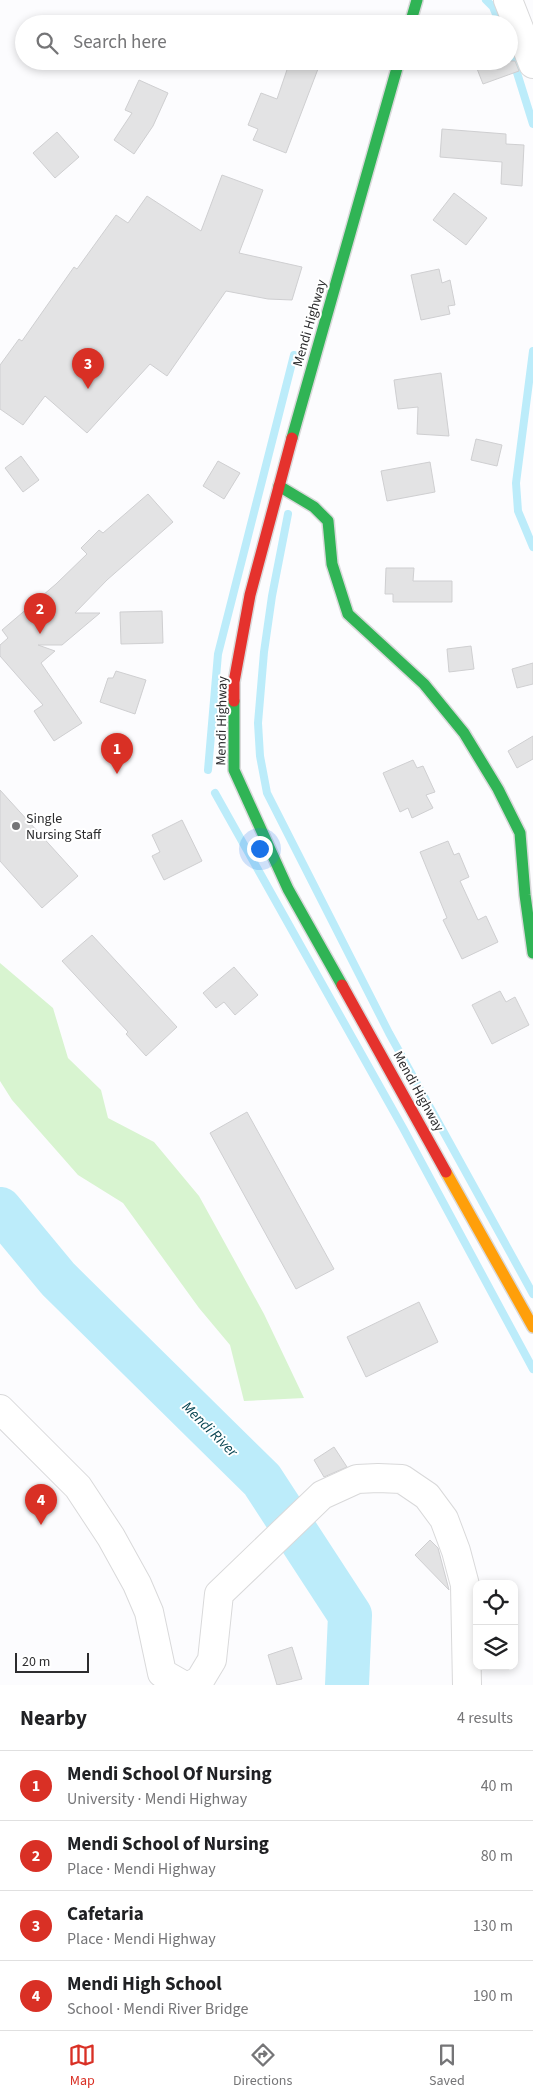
<!DOCTYPE html>
<html lang="en">
<head>
<meta charset="utf-8">
<style>
  body { margin:0; font-family:"Source Sans 3",sans-serif; background:#f2f2f2; color:#202124 }
  .controls { position:absolute; right:15px; bottom:15px; display:grid; overflow:hidden; border-radius:10px; box-shadow:0 2px 8px #0003 }
  .controls button { width:45px; height:45px; display:grid; place-items:center; padding:0; border:0; border-bottom:1px solid #e0e0e0; background:#fff; color:#202124; font:25px sans-serif }
  .scale { position:absolute; left:15px; bottom:12px; width:74px; box-sizing:border-box; padding-left:5px; border:2px solid #2c2c2e; border-top:0; font-size:14px; line-height:18px; white-space:nowrap; color:#2c2c2e; -webkit-text-stroke:4px #fff; paint-order:stroke }
  .you { position:absolute; left:259px; top:848px; width:18px; height:18px; margin:-12px; border:4px solid #fff; border-radius:50%; background:#1a73e8; box-shadow:0 0 0 8px #1a73e833 }
  .badge { display:grid; place-items:center; width:32px; height:32px; border-radius:50%; background:#d93025; color:#fff; font-size:16px; font-weight:700 }
  .pin { position:absolute; translate:-50% -41px; filter:drop-shadow(0 1px 2px #0008) }
  .pin::after { content:''; position:absolute; top:26px; width:18px; height:15px; background:inherit; clip-path:polygon(0 0,100% 0,50% 100%) }
  .list { margin:0; padding:0; list-style:none }
  h2 { display:flex; justify-content:space-between; align-items:center; height:65px; margin:0; padding:0 20px; font-size:21px }
  h2 small { font-size:16px; font-weight:400; color:#757577 }
  .list li { display:grid; grid-template-columns:32px 1fr auto; gap:15px; align-items:center; box-sizing:border-box; height:70px; padding:0 20px; border-top:1px solid #e0e0e0 }
  .list b { display:block; font-size:19px; white-space:nowrap }
  .list p { margin:0; font-size:16px; white-space:nowrap; color:#757577 }
  .list em { font-size:16px; font-style:normal; color:#757577 }
  .icon { flex:none; width:28px; height:28px; fill:none; stroke:currentColor; stroke-width:2; stroke-linecap:round; stroke-linejoin:round }
  .map { position:relative; flex:none; width:533px; height:1685px; overflow:hidden }
  .search { position:absolute; background:#fff; box-shadow:0 2px 8px #0003; left:15px; right:15px; top:15px; height:55px; display:flex; align-items:center; gap:12px; box-sizing:border-box; padding:0 18px; border-radius:28px; color:#757577; font-size:19px }
  .sheet { height:345px; background:#fff }
  nav { display:flex; justify-content:space-around; align-items:center; box-sizing:border-box; height:70px; border-top:1px solid #e0e0e0; background:#fff; font-size:14px; color:#757577 }
  nav a { display:grid; justify-items:center; gap:2px }
  nav .on { color:#d93025 }
  .map>svg:first-child { display:block }
  .grass { fill:#d8f4d0 }
  .lines { fill:none; stroke-linecap:round; stroke-linejoin:round }
  .stream { stroke:#bcecfa; stroke-width:8 }
  .river { stroke:#bcecfa; stroke-width:44 }
  .building { fill:#e3e3e4; stroke:#cfcfd1 }
  .street-casing { stroke:#d9d9da; stroke-width:30 }
  .fast-casing { stroke:#d9d9da; stroke-width:14 }
  .slow-casing { stroke:#d9d9da; stroke-width:14 }
  .jam-casing { stroke:#d9d9da; stroke-width:14 }
  .street { stroke:#fff; stroke-width:28 }
  .fast { stroke:#30b455; stroke-width:11 }
  .slow { stroke:#ff9f0a; stroke-width:11 }
  .jam { stroke:#e5322d; stroke-width:11 }
  .poi-dot { fill:#757577; stroke:#fff; stroke-width:2 }
  .labels { text-anchor:middle; stroke-width:4; stroke-linejoin:round; paint-order:stroke }
  .street-label { font-size:14px; fill:#2c2c2e; stroke:#fff }
  .poi-label { font-size:14px; fill:#2c2c2e; stroke:#fff; text-anchor:start }
  .water-label { font-size:15px; font-style:italic; fill:#084552; stroke:#fff }
</style>
</head>
<body>
<div class="map">
<svg width="533" height="1685" viewBox="0 0 533 1685">
  <rect width="100%" height="100%" fill="#fcfcfe"/>
  <path class="grass" d="M 0,963 L 53,1008 L 68,1058 L 101,1090 L 108,1118 L 154,1142 L 199,1196 L 264,1314 L 304,1398 L 244,1401 L 230,1345 L 199,1308 L 123,1203 L 78,1175 L 12,1100 L 0,1081 Z"/>
  <g class="lines">
    <g class="stream">
      <path d="M 486,0 L 493,7 L 500,24"/>
      <path d="M 509,47 L 533,124"/>
      <path d="M 533,351 L 516,483 L 518,511 L 533,547"/>
      <path d="M 288,514 L 272,596 L 264,652 L 258,723 L 260,756 L 267,793 L 389,1033 L 533,1294"/>
      <path d="M 208,770 L 218,654 L 294,355"/>
      <path d="M 215,793 L 403,1128 L 533,1369"/>
    </g>
    <path class="river" d="M 0,1209 L 58,1279 L 262,1480 L 350,1615 L 347,1685"/>
  </g>
  <g class="building">
    <path d="M 290,61 L 321,61 L 286,153 L 253,140 L 258,129 L 248,125 L 261,93 L 277,99 Z"/>
    <path d="M 474,61 L 515,61 L 519,71 L 483,84 Z"/>
    <path d="M 139,80 L 168,93 L 153,126 L 134,154 L 114,140 L 132,113 L 125,110 Z"/>
    <path d="M 442,129 L 506,134 L 506,144 L 524,145 L 522,186 L 501,184 L 502,162 L 440,157 Z"/>
    <path d="M 57,132 L 79,157 L 55,178 L 33,153 Z"/>
    <path d="M 222,175 L 263,190 L 239,253 L 302,267 L 292,300 L 268,299 L 226,291 L 167,376 L 150,364 L 87,433 L 45,396 L 23,425 L 0,409 L 0,365 L 19,339 L 22,341 L 74,267 L 77,269 L 116,215 L 128,223 L 147,196 L 201,231 Z"/>
    <path d="M 454,193 L 487,218 L 466,245 L 433,220 Z"/>
    <path d="M 439,269 L 442,283 L 450,280 L 455,305 L 448,306 L 450,314 L 421,320 L 411,275 Z"/>
    <path d="M 441,373 L 449,436 L 417,434 L 418,407 L 398,409 L 394,380 Z"/>
    <path d="M 476,439 L 502,445 L 497,466 L 471,460 Z"/>
    <path d="M 21,456 L 39,480 L 23,492 L 5,468 Z"/>
    <path d="M 218,461 L 240,473 L 224,499 L 203,486 Z"/>
    <path d="M 430,462 L 435,492 L 387,501 L 381,471 Z"/>
    <path d="M 148,494 L 173,522 L 107,580 L 75,613 L 100,613 L 62,645 L 38,645 L 55,651 L 41,663 L 82,723 L 54,741 L 34,711 L 43,705 L 0,656 L 0,645 L 8,638 L 2,630 L 56,584 L 87,554 L 81,548 L 99,530 L 103,533 Z"/>
    <path d="M 386,568 L 414,568 L 413,581 L 452,581 L 452,602 L 393,602 L 393,594 L 385,594 Z"/>
    <path d="M 162,611 L 163,643 L 121,644 L 120,612 Z"/>
    <path d="M 471,646 L 474,669 L 449,672 L 447,649 Z"/>
    <path d="M 533,663 L 533,684 L 517,688 L 512,669 Z"/>
    <path d="M 116,671 L 146,680 L 135,714 L 100,702 L 108,678 L 113,678 Z"/>
    <path d="M 533,736 L 533,759 L 517,768 L 508,751 Z"/>
    <path d="M 413,760 L 417,768 L 423,766 L 435,792 L 426,795 L 433,808 L 412,818 L 408,808 L 400,812 L 383,773 Z"/>
    <path d="M 0,790 L 78,876 L 42,908 L 0,861 Z"/>
    <path d="M 182,820 L 202,861 L 164,880 L 152,856 L 160,852 L 152,835 Z"/>
    <path d="M 448,841 L 454,855 L 459,853 L 469,877 L 460,881 L 478,920 L 486,916 L 498,942 L 462,959 L 443,920 L 447,918 L 420,852 Z"/>
    <path d="M 92,935 L 177,1027 L 146,1056 L 126,1034 L 128,1032 L 62,961 Z"/>
    <path d="M 234,967 L 258,995 L 235,1015 L 224,1002 L 216,1008 L 203,993 Z"/>
    <path d="M 500,991 L 506,1002 L 515,997 L 529,1025 L 492,1044 L 472,1005 Z"/>
    <path d="M 247,1112 L 334,1269 L 296,1289 L 210,1133 Z"/>
    <path d="M 419,1302 L 438,1342 L 366,1377 L 347,1337 Z"/>
    <path d="M 334,1447 L 347,1467 L 324,1477 L 314,1460 Z"/>
    <path d="M 430,1540 L 438,1548 L 449,1590 L 415,1555 Z"/>
    <path d="M 292,1647 L 302,1679 L 277,1685 L 268,1655 Z"/>
  </g>
  <g class="lines">
    <g class="street-casing">
      <g id="street">
        <path d="M 508,0 L 533,64"/>
        <path d="M 0,1409 L 78,1487 L 111,1537 L 137,1584 L 149,1612 L 162,1673 L 183,1685"/>
        <path d="M 191,1685 L 200,1680 L 212,1660 L 219,1594 L 322,1495 L 357,1479 L 378,1478 L 402,1479 L 427,1496 L 444,1519 L 456,1551 L 465,1585 L 467,1685"/>
      </g>
    </g>
    <g class="fast-casing">
      <g id="fast">
        <path d="M 410,24 L 417,0"/>
        <path d="M 292,438 L 399,61"/>
        <path d="M 279,486 L 314,507 L 328,521 L 332,564 L 348,614 L 424,684 L 464,733 L 498,789 L 520,833 L 525,895 L 533,953"/>
        <path d="M 234,701 L 234,770 L 288,889 L 342,985"/>
      </g>
    </g>
    <g class="slow-casing">
      <path id="slow" d="M 446,1172 L 533,1327"/>
    </g>
    <g class="jam-casing">
      <g id="jam">
        <path d="M 234,701 L 234,682 L 250,595 L 292,438"/>
        <path d="M 342,985 L 446,1172"/>
      </g>
    </g>
    <use href="#street" class="street"/>
    <use href="#fast" class="fast"/>
    <use href="#slow" class="slow"/>
    <use href="#jam" class="jam"/>
  </g>
  <circle class="poi-dot" cx="16" cy="826" r="5"/>
  <g class="labels">
    <g class="street-label">
      <text transform="translate(309 323) rotate(-74)" y="5">Mendi Highway</text>
      <text transform="translate(221 721) rotate(-89)" y="5">Mendi Highway</text>
      <text transform="translate(419 1091) rotate(61)" y="5">Mendi Highway</text>
    </g>
    <g class="poi-label">
      <text x="26" y="823">Single<tspan x="26" dy="16">Nursing Staff</tspan></text>
    </g>
    <g class="water-label">
      <text transform="translate(210 1429) rotate(45)" y="5">Mendi River</text>
    </g>
  </g>
</svg>
<div class="controls">
<button><svg class="icon" aria-label="locate" viewBox="0 0 24 24"><circle cx="12" cy="12" r="6"/><path d="M12 2v4M12 18v4M2 12h4M18 12h4"/></svg></button>
<button><svg class="icon" aria-label="layers" viewBox="0 0 24 24"><path d="M12 4l9 5-9 5-9-5zM3 14l9 5 9-5"/></svg></button>
</div>
<div class="scale">20 m</div>
<div class="you"></div>
<div class="pin badge" style="left:117px;top:774px">1</div>
<div class="pin badge" style="left:40px;top:634px">2</div>
<div class="pin badge" style="left:88px;top:389px">3</div>
<div class="pin badge" style="left:41px;top:1525px">4</div>
<div class="search"><svg class="icon" aria-label="search" viewBox="0 0 24 24"><circle cx="10" cy="10" r="6"/><path d="M15 15l6 6"/></svg>Search here</div>
</div>
<section class="sheet">
<h2>Nearby<small>4 results</small></h2>
<ul class="list">
<li><span class="badge">1</span><div><b>Mendi School Of Nursing</b><p>University · Mendi Highway</p></div><em>40 m</em></li>
<li><span class="badge">2</span><div><b>Mendi School of Nursing</b><p>Place · Mendi Highway</p></div><em>80 m</em></li>
<li><span class="badge">3</span><div><b>Cafetaria</b><p>Place · Mendi Highway</p></div><em>130 m</em></li>
<li><span class="badge">4</span><div><b>Mendi High School</b><p>School · Mendi River Bridge</p></div><em>190 m</em></li>
</ul>
</section>
<nav>
<a class="on"><svg class="icon" aria-label="map" viewBox="0 0 24 24"><path d="M3 6l6-2 6 2 6-2v14l-6 2-6-2-6 2zM9 4v14M15 6v14"/></svg>Map</a>
<a><svg class="icon" aria-label="directions" viewBox="0 0 24 24"><path d="M12 3l9 9-9 9-9-9zM9 14v-3h6M13 9l2 2-2 2"/></svg>Directions</a>
<a><svg class="icon" aria-label="saved" viewBox="0 0 24 24"><path d="M7 4h10v16l-5-4-5 4z"/></svg>Saved</a>
</nav>
</body>
</html>
